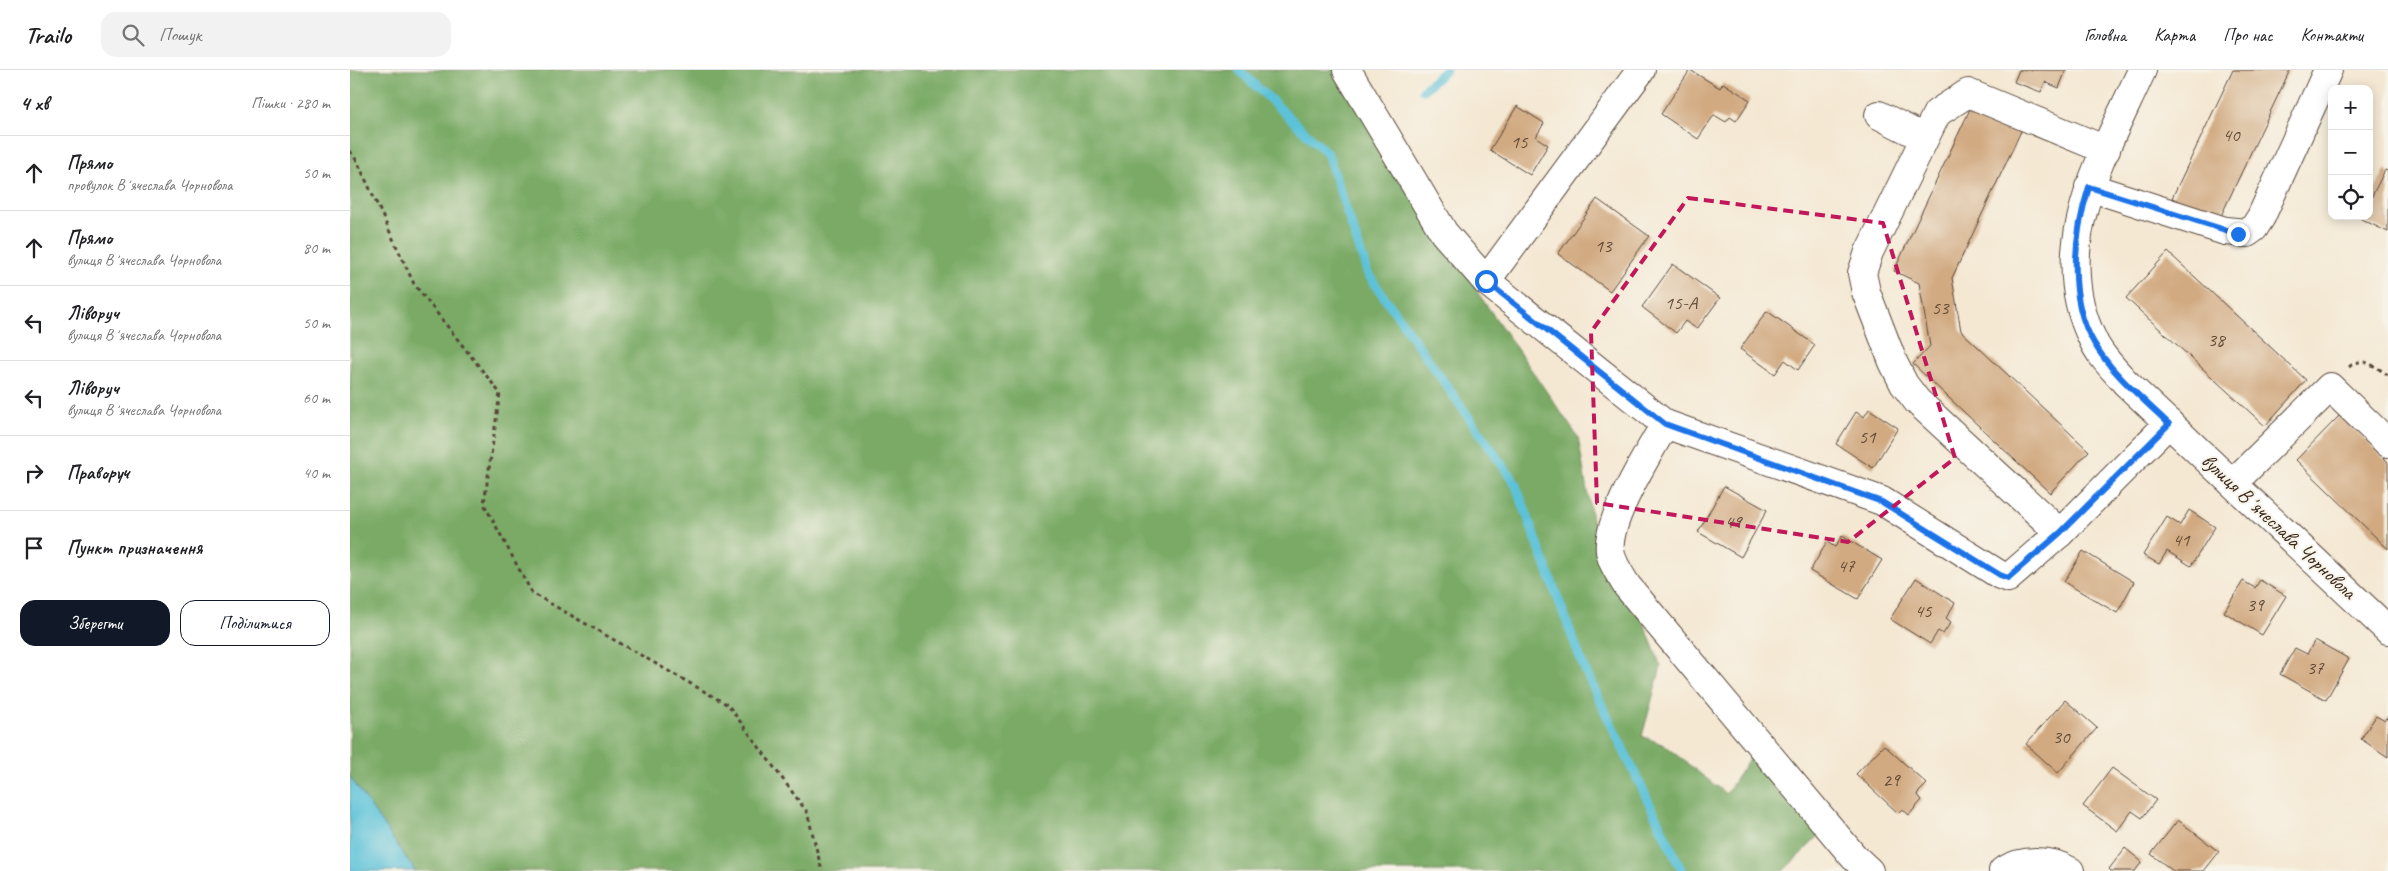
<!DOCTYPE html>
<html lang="uk">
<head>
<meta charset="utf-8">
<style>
  body { margin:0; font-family:Caveat,sans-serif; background:#f2f2f2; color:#202124 }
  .controls { position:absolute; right:15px; top:15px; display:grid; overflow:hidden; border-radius:10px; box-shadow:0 2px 12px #0003 }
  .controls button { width:45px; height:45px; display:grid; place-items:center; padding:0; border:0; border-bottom:1px solid #e0e0e0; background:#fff; color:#202124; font:25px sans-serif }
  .stop { position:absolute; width:15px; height:15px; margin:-11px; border:4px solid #1a73e8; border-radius:50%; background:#fff }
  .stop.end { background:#1a73e8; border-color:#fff; box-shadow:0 1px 5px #0008 }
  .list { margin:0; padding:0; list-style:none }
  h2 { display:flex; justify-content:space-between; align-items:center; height:65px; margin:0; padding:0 20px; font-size:21px }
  h2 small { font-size:16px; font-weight:400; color:#757577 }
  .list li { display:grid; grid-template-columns:32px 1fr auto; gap:15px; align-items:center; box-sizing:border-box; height:75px; padding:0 20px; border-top:1px solid #e0e0e0 }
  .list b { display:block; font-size:19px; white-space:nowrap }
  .list p { margin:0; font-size:16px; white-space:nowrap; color:#757577 }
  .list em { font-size:16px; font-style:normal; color:#757577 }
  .actions { display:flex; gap:10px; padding:15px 20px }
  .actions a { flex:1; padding:11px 0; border:1px solid #111827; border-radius:15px; text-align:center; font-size:18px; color:#111827 }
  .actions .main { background:#111827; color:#fff }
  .icon { flex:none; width:28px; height:28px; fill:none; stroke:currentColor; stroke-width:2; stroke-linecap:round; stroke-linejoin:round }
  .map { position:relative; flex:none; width:2038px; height:801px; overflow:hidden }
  header { display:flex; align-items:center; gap:30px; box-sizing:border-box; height:70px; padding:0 25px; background:#fff; border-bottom:1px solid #e0e0e0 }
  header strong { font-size:24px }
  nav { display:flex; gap:28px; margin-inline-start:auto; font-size:18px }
  .search { width:350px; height:45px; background:#f2f2f2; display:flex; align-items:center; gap:12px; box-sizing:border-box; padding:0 18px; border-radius:15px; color:#757577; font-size:19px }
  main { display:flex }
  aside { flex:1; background:#fff }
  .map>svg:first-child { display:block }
  .forest { fill:#7aaa66; stroke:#5a6a42 }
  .water { fill:#5cc2da; stroke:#4c767c }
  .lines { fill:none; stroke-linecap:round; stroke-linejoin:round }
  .stream { stroke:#5cc2da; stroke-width:9 }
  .building { fill:#d1aa82 }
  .minor-casing { stroke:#574639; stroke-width:30 }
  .path { stroke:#574639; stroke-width:3; stroke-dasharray:4 4; stroke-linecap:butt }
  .minor { stroke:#fff; stroke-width:28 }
  .route { stroke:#1a73e8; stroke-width:6 }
  .marked { fill:none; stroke:#c2185b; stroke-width:4; stroke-dasharray:10 6; stroke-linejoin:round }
  .labels { text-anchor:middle; stroke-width:4; stroke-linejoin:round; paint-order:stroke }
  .number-label { font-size:19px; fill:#604a37 }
  .street-label { font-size:21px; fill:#3b2a1e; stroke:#f7f3e8 }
</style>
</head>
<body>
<header>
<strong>Trailo</strong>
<div class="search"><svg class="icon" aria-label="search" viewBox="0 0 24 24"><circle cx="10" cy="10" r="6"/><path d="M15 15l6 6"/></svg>Пошук</div>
<nav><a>Головна</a><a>Карта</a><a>Про нас</a><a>Контакти</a></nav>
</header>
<main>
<aside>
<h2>4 хв<small>Пішки · 280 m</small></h2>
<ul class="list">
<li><svg class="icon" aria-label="ahead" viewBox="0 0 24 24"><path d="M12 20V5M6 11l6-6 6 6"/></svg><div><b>Прямо</b><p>провулок Вʼячеслава Чорновола</p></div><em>50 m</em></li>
<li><svg class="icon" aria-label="ahead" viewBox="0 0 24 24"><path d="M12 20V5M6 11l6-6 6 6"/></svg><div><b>Прямо</b><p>вулиця Вʼячеслава Чорновола</p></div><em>80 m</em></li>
<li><svg class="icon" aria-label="left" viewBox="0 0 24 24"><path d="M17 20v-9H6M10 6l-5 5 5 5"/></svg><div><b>Ліворуч</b><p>вулиця Вʼячеслава Чорновола</p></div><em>50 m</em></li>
<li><svg class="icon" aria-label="left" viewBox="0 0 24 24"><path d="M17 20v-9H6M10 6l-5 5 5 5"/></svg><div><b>Ліворуч</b><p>вулиця Вʼячеслава Чорновола</p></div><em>60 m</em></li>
<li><svg class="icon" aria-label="right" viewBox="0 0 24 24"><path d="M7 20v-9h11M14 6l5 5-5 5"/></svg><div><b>Праворуч</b></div><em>40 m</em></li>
<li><svg class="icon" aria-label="arrive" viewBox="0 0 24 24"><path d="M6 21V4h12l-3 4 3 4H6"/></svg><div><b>Пункт призначення</b></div></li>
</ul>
<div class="actions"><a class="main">Зберегти</a><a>Поділитися</a></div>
</aside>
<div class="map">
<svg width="2038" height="801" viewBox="0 0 2038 801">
  <rect width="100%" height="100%" fill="#f7f3e8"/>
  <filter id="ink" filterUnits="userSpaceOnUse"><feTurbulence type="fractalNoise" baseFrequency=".02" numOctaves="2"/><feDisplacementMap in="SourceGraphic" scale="10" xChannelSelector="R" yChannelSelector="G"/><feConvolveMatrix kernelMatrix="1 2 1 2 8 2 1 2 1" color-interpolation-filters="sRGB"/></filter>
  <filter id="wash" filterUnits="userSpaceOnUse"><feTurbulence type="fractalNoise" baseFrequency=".0096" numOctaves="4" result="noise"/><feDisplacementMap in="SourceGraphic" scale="20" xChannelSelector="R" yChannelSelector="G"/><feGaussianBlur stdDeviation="1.12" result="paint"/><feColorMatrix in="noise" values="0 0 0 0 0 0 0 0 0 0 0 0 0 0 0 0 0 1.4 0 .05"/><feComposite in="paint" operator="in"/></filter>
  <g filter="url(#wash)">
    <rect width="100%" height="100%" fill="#f4e8d3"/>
    <path class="forest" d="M 0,0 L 991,0 L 1128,223 L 1228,367 L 1242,450 L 1281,519 L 1311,597 L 1292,666 L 1314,675 L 1376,724 L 1406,678 L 1473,762 L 1433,801 L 65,801 L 0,707 Z"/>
    <path class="water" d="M 0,707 L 65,801 L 0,801 Z"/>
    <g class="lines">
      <g class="stream">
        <path d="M 889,0 L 977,83 L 1018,204 L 1165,413 L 1234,598 L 1332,801"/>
        <path d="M 1073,20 L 1096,0"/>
      </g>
    </g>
    <g id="blocks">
      <g class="building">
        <path d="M 1340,0 L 1370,18 L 1373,13 L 1400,30 L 1386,51 L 1380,47 L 1376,52 L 1364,45 L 1348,69 L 1311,44 Z"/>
        <path d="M 1669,0 L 1716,0 L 1709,18 L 1695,12 L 1691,22 L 1664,12 Z"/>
        <path d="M 1883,0 L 1940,0 L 1869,150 L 1822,128 Z"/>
        <path d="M 1622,35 L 1672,59 L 1602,208 L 1611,261 L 1739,381 L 1700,423 L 1563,294 L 1580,276 L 1569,213 L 1544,201 Z"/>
        <path d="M 1167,36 L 1194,53 L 1186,67 L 1198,75 L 1180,105 L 1140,80 Z"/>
        <path d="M 2035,100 L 2038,101 L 2038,162 L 2011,149 L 2012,146 L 2019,146 L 2019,132 Z"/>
        <path d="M 1247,129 L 1299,166 L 1260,221 L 1208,184 Z"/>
        <path d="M 1818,182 L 1956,310 L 1915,356 L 1776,228 Z"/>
        <path d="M 1323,194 L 1370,228 L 1347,259 L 1335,251 L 1326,263 L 1292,237 Z"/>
        <path d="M 1417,241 L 1465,275 L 1448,300 L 1435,290 L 1425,304 L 1390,279 Z"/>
        <path d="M 1519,339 L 1548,358 L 1523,398 L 1486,374 L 1506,342 L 1514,347 Z"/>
        <path d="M 1990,345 L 2038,392 L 2038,479 L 1946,390 Z"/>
        <path d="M 1374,416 L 1417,440 L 1391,487 L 1348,462 Z"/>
        <path d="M 1839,440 L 1865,457 L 1841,496 L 1817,481 L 1809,494 L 1793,485 L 1817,447 L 1830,455 Z"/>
        <path d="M 1492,466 L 1532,490 L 1508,529 L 1460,501 L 1477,472 L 1485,477 Z"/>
        <path d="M 1733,481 L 1784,512 L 1767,543 L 1714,512 Z"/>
        <path d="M 1566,508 L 1605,533 L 1596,548 L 1601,552 L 1593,564 L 1588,561 L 1580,574 L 1540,549 Z"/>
        <path d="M 1910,510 L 1936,526 L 1912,565 L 1874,542 L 1893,511 L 1905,518 Z"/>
        <path d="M 1965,570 L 1999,589 L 1976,630 L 1930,604 L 1945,578 L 1957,584 Z"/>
        <path d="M 1715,630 L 1747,658 L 1708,703 L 1676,674 Z"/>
        <path d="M 2026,646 L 2035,651 L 2038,646 L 2038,687 L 2011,669 Z"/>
        <path d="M 1534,675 L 1577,714 L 1567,724 L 1572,730 L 1559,745 L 1552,739 L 1548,743 L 1506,704 Z"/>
        <path d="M 1762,698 L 1806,730 L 1792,748 L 1782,741 L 1767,761 L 1733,736 Z"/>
        <path d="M 1828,750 L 1869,782 L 1854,801 L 1823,801 L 1801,784 Z"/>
        <path d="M 1775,778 L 1792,792 L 1785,801 L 1761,801 L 1759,799 Z"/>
      </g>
    </g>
  </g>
  <g filter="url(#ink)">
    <use href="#blocks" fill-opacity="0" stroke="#574639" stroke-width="1"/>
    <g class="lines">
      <g class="minor-casing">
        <g id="minor">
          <path d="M 997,0 L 1094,163 L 1136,211 L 1315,354 L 1532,431 L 1650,505 L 1658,508 L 1710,463 L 1819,353"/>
          <path d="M 1792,0 C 1754,85 1696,176 1743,270 C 1750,286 1764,299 1775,312 L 2038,560"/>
          <path d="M 1529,45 L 1574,68"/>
          <path d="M 1739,117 L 1875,161 L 1897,163 L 1904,158 L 1911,147 L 1978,0"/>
          <path d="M 1136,211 L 1291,0"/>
          <path d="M 1315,354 C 1299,383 1256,450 1260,481 C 1262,494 1271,506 1277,516 L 1504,787 L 1519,801"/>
          <path d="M 1883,413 L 1980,317 L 2038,373"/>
          <path d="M 1710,463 L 1567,331 L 1554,314 L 1543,292 L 1516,222 L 1512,203 L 1519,182 L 1587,43 L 1618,23 L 1756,80"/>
          <path d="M 1653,801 C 1673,789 1699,789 1720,801"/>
        </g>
      </g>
      <g class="path">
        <path d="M 0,81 L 7,91 L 64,214 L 150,323 L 134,434 L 182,523 L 378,635 L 457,742 L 472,801"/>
        <path d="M 1999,297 C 2013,285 2025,297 2038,305"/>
      </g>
      <use href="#minor" class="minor"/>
    </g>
  </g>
  <g class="lines" filter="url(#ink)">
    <path class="route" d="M 1136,211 L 1315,354 L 1532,432 L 1650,505 L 1658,508 L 1710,463 L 1819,354 C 1792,328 1762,304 1744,273 C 1717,228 1724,164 1739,117 L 1888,164"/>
  </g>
  <path class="marked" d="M 1338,128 L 1533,153 L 1605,388 L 1498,472 L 1247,433 L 1241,262 Z"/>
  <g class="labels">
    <g class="number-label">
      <text x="1881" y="71">40</text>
      <text x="1169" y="78">15</text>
      <text x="1253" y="182">13</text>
      <text x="1331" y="239">15-А</text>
      <text x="1590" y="244">53</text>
      <text x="1866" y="276">38</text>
      <text x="1517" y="373">51</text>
      <text x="1383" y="458">49</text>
      <text x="1831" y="476">41</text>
      <text x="1496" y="502">47</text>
      <text x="1905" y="541">39</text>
      <text x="1573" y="547">45</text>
      <text x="1965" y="604">37</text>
      <text x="1711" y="673">30</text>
      <text x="1541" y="716">29</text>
    </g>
    <g class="street-label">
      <text transform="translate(1929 456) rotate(43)" y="7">вулиця Вʼячеслава Чорновола</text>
    </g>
  </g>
</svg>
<div class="controls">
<button>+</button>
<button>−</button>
<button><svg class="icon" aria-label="locate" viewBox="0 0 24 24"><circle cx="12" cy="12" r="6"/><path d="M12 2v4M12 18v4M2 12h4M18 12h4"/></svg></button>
</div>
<div class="stop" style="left:1136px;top:211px"></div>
<div class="stop end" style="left:1888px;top:164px"></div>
</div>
</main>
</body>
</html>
